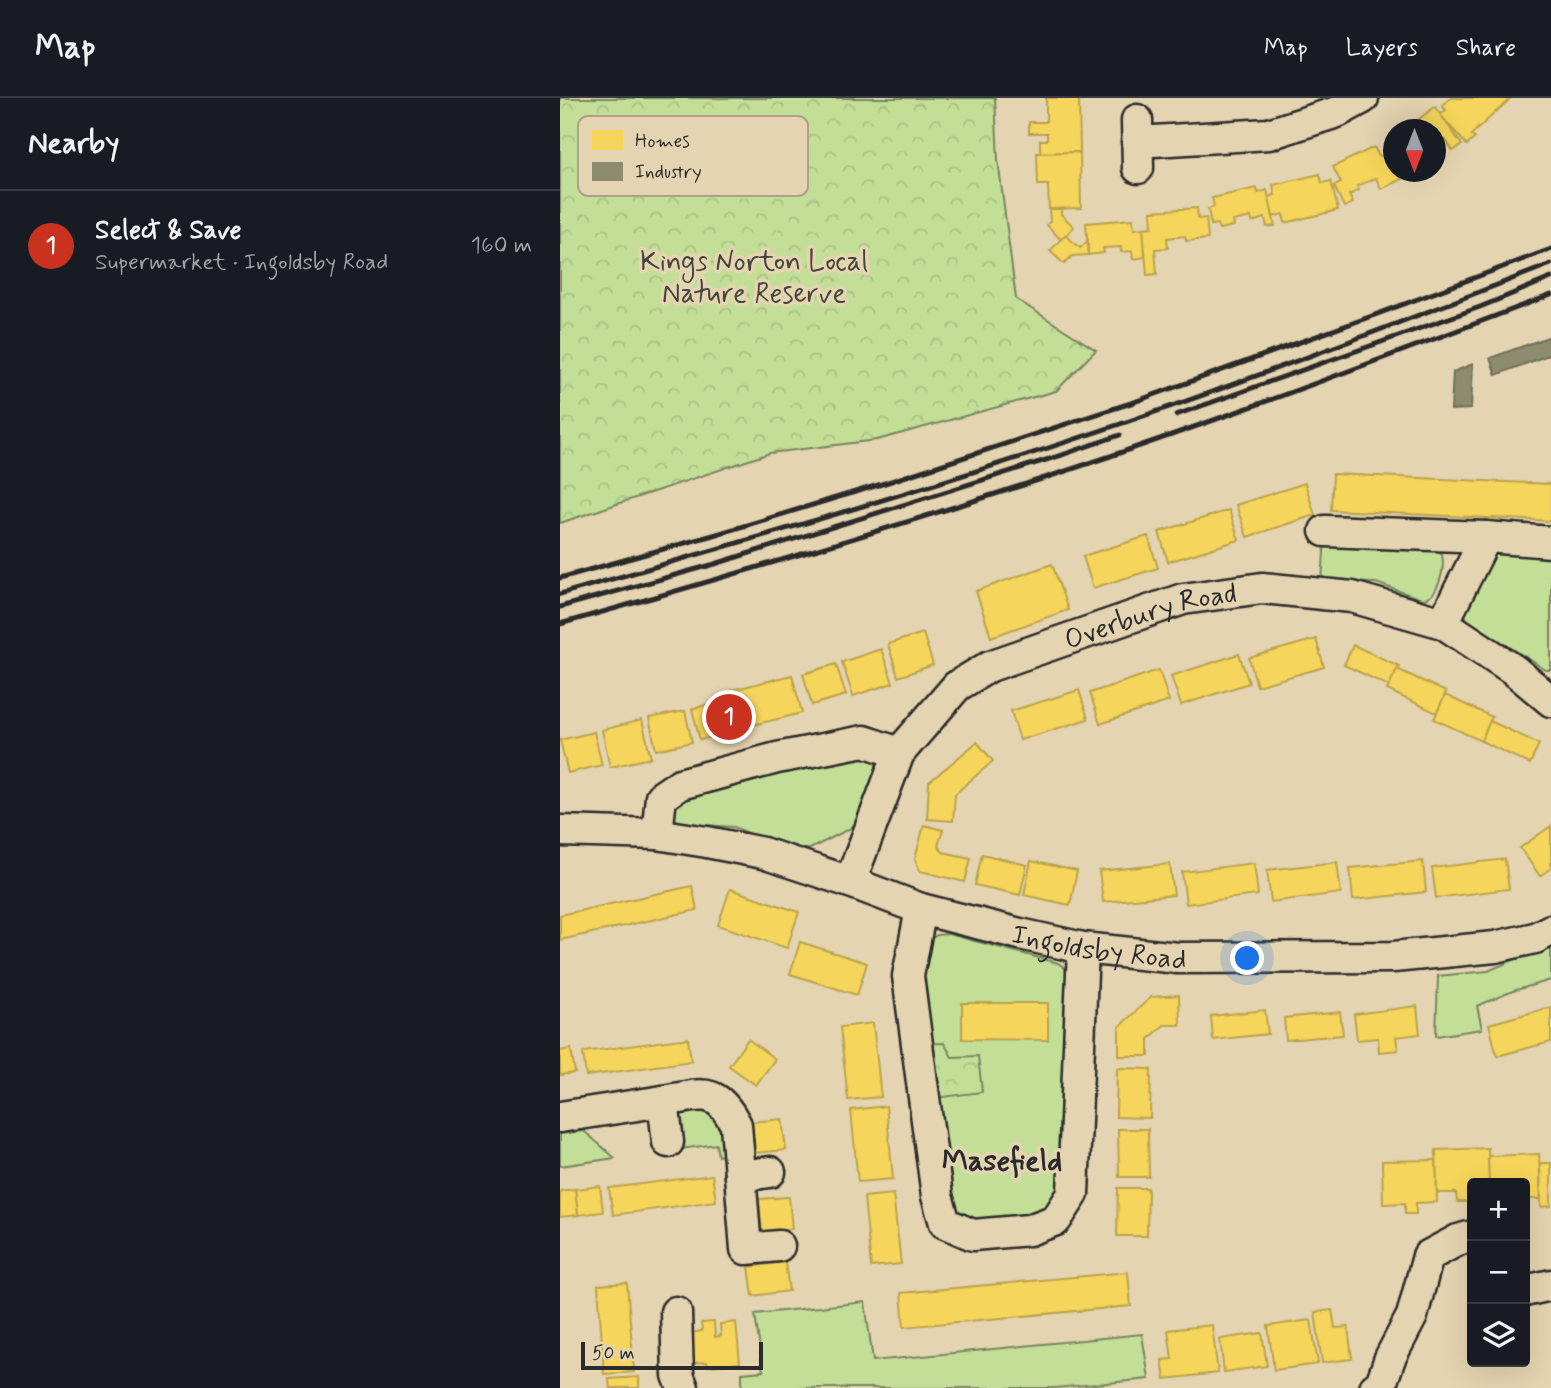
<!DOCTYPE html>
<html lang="en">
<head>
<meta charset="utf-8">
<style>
  body { margin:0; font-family:Mynerve,sans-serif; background:#20242c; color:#f1f3f6 }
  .controls { position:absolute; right:21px; bottom:21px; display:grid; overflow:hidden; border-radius:7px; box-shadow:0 7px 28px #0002 }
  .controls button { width:63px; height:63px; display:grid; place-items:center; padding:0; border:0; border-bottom:2px solid #363941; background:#171b24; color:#f1f3f6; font:35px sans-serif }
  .compass { position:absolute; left:823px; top:21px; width:63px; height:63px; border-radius:50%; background:#171b24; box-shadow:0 7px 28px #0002; rotate:180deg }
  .scale { position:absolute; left:21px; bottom:18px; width:182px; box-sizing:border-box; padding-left:7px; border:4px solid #2b2b2b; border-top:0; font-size:19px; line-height:24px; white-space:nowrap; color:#2b2b2b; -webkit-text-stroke:5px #e5d4b1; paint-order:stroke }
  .you { position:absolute; left:688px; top:861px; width:24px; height:24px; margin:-18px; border:5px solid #fff; border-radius:50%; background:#1a73e8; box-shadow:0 0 0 10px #1a73e833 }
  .badge { display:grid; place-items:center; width:46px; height:46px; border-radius:50%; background:#c8321e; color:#fff; font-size:23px; font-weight:700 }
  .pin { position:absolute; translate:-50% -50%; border:4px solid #fff; box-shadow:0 2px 7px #0006 }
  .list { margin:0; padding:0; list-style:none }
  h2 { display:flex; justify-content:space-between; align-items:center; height:91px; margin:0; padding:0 28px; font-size:30px }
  h2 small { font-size:23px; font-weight:400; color:#9ea1a6 }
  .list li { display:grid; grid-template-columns:46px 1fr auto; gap:21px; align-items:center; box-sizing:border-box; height:112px; padding:0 28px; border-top:2px solid #363941 }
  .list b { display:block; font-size:26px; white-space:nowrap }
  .list p { margin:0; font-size:23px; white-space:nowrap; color:#9ea1a6 }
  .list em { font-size:23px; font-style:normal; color:#9ea1a6 }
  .icon { flex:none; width:38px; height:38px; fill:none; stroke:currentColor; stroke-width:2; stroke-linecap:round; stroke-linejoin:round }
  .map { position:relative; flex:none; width:991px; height:1290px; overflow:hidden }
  header { display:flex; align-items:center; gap:42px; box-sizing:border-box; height:98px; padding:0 35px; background:#171b24; border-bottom:2px solid #363941 }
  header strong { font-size:33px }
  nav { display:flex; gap:38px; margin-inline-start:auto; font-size:24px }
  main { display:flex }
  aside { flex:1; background:#171b24 }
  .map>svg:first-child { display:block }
  .grass { fill:#c3df97; stroke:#778561; stroke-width:2 }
  .forest { fill:url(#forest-crowns); stroke:#778561; stroke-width:2 }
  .homes { fill:#f6d55c; stroke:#b9a24d; stroke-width:2 }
  .industry { fill:#8c8c6e; stroke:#6f6f5a; stroke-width:2 }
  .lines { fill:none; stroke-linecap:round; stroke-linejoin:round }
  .minor-casing { stroke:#2b2b2b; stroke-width:35 }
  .minor { stroke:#e5d4b1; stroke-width:30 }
  .rail { stroke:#2b2b2b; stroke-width:5 }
  .labels { text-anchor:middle; stroke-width:7; stroke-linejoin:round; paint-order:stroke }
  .park-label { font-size:28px; fill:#42463b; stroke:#e5d4b1 }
  .street-label { font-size:28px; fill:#2b2b2b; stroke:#e5d4b1 }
  .neighbourhood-label { font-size:30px; font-weight:bold; fill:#2b2b2b; stroke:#e5d4b1 }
  .key { fill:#e5d4b1; stroke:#ada189; stroke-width:2 }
  .key-label { font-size:19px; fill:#2b2b2b }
</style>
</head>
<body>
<header>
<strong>Map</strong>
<nav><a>Map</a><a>Layers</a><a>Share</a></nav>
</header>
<main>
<aside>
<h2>Nearby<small></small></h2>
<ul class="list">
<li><span class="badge">1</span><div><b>Select &amp; Save</b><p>Supermarket · Ingoldsby Road</p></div><em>160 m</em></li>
</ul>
</aside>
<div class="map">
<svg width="991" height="1290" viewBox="0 0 991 1290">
  <defs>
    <pattern id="forest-crowns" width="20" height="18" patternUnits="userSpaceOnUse" patternTransform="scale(1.75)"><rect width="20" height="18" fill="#c3df97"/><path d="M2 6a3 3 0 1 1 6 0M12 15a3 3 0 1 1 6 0" fill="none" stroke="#a8c082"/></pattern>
  </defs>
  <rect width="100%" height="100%" fill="#e5d4b1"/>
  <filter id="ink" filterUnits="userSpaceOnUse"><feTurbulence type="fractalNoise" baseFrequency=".0143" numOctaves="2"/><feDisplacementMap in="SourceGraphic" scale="14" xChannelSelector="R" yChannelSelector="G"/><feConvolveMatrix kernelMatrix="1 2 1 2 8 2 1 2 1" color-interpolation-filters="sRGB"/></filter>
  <g filter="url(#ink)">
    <g class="grass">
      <path d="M 765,439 L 863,443 L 862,452 L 877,452 L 882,456 C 885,471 879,500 862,501 L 816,485 L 762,484 Z"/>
      <path d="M 991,454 L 991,572 L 986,572 L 907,522 L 904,515 L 927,457 L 937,455 Z"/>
      <path d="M 298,652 L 314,657 L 316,668 L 316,678 L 299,721 L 291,730 L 250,751 L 230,752 L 174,729 L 116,725 L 108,721 L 114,701 Z"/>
      <path d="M 388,836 L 498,865 L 505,870 L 508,880 L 500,1085 L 496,1099 L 486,1109 L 472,1116 L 409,1122 L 392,1112 L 354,881 L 369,842 L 377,837 Z"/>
      <path d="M 991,846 L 991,882 L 953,893 L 917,908 L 922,931 L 876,938 L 878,878 L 928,873 Z"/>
      <path d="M 140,1010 L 162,1020 L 171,1057 L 158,1058 L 156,1046 L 113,1052 L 120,1014 Z"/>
      <path d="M 24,1033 L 55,1060 L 0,1068 L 0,1036 Z"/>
      <path d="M 305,1204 L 313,1263 L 582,1236 L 589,1281 L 495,1290 L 182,1290 L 182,1275 L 203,1273 L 195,1216 Z"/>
    </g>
    <g class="forest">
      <path d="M 0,0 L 435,0 L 438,62 L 456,201 L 536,252 L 496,293 L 317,342 L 210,355 L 0,425 Z"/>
      <path d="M 384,945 L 392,959 L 418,958 L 422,994 L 368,1001 L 361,946 Z"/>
    </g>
    <g class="homes">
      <path d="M 486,0 L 519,0 L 520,54 L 480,55 L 480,42 L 487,42 L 487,35 L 469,35 L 469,24 L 486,24 Z"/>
      <path d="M 890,0 L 951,0 L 911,37 L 915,40 L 907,47 L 880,17 L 886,12 L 882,8 Z"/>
      <path d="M 875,9 L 902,47 L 893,53 L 886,42 L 879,46 L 876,41 L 876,32 L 844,32 Z"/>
      <path d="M 814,49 L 819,58 L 827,56 L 834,67 L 834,74 L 837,74 L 842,81 L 821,91 L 816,80 L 797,88 L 799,92 L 789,97 L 793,105 L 784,109 L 774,88 L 781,85 L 773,69 Z"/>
      <path d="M 520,54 L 521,110 L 489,111 L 488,87 L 478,87 L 477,55 Z"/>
      <path d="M 760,76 L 762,85 L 771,83 L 778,112 L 725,125 L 723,116 L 713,119 L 708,99 L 715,97 L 713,87 Z"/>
      <path d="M 697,90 L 698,95 L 707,92 L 715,128 L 707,129 L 705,120 L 692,124 L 691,119 L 673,123 L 674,128 L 659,131 L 657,126 L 651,127 L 648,111 L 654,109 L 652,100 Z"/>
      <path d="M 637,110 L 638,121 L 646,120 L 648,141 L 626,143 L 625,138 L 607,140 L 608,150 L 595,151 L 597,176 L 587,177 L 583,130 L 592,129 L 591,113 Z"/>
      <path d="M 489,111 L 501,111 L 501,116 L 514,129 L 501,142 L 487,127 L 490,123 Z"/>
      <path d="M 573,121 L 574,131 L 583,130 L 585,159 L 573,161 L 572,153 L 561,154 L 561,149 L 543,150 L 544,155 L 528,157 L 526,125 Z"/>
      <path d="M 505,137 L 520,150 L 528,143 L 528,157 L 512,158 L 504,166 L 490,153 Z"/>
      <path d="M 773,376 L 991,386 L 991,423 L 771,412 Z"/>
      <path d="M 745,385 L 755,417 L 687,439 L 676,407 Z"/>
      <path d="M 669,412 L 679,442 L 608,464 L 599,434 Z"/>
      <path d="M 588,438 L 598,470 L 533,490 L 523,458 Z"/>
      <path d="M 492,466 L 508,512 L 431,539 L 416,493 Z"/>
      <path d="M 363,535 L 373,567 L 338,579 L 328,546 Z"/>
      <path d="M 756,541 L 764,569 L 697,588 L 689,560 Z"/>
      <path d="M 793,547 L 839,568 L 829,588 L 784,567 Z"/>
      <path d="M 321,551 L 333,585 L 293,598 L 282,564 Z"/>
      <path d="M 679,556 L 689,585 L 621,607 L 611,578 Z"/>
      <path d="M 276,566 L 286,597 L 252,607 L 243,576 Z"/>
      <path d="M 837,571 L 886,594 L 877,615 L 827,592 Z"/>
      <path d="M 599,572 L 609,603 L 540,626 L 530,595 Z"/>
      <path d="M 232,577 L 242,615 L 181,630 L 172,592 Z"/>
      <path d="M 519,592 L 528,621 L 460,642 L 451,613 Z"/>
      <path d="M 885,597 L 932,619 L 921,643 L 874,621 Z"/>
      <path d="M 164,602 L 171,634 L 140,642 L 132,611 Z"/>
      <path d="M 125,613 L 132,644 L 96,652 L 89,620 Z"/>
      <path d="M 82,622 L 91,660 L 50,669 L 42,632 Z"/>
      <path d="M 930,623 L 979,646 L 970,666 L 921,643 Z"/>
      <path d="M 34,634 L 42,667 L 8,675 L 0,642 Z"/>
      <path d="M 417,644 L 433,663 L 395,696 L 393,723 L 367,721 L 369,684 Z"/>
      <path d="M 364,727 L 383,732 L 378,748 L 383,754 L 411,760 L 405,784 L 360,773 L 355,761 Z"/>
      <path d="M 991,728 L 991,770 L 980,778 L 960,750 Z"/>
      <path d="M 422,756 L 467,767 L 460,797 L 415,787 Z"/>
      <path d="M 945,761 L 949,791 L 876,800 L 872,770 Z"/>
      <path d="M 471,763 L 517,773 L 510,807 L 464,797 Z"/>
      <path d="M 863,763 L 866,794 L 793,802 L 790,770 Z"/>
      <path d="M 777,764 L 781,795 L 711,804 L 707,772 Z"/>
      <path d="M 694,765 L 698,797 L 626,806 L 622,774 Z"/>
      <path d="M 610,766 L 614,797 L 543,804 L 539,773 Z"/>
      <path d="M 132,788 L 137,812 L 0,842 L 0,817 Z"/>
      <path d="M 170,791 L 239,814 L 227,850 L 158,827 Z"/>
      <path d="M 240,844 L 307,865 L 297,897 L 230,876 Z"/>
      <path d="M 619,897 L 620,927 L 604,927 L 589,941 L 589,958 L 559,958 L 559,929 L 591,899 Z"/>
      <path d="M 402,905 L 488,905 L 488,942 L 402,941 Z"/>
      <path d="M 857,908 L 860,936 L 836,939 L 838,952 L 819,954 L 818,940 L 797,942 L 794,916 Z"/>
      <path d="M 991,909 L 991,944 L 937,958 L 929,926 Z"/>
      <path d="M 705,912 L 708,936 L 653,942 L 651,918 Z"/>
      <path d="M 780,914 L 783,937 L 726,942 L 724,920 Z"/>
      <path d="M 313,925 L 321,999 L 288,1002 L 280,929 Z"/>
      <path d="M 128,940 L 131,963 L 26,978 L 23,954 Z"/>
      <path d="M 188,941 L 215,961 L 196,987 L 169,968 Z"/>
      <path d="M 11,951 L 15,975 L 0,977 L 0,953 Z"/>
      <path d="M 557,970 L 591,971 L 590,1020 L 556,1019 Z"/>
      <path d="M 326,1008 L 333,1081 L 298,1084 L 291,1012 Z"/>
      <path d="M 222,1021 L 226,1052 L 194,1055 L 191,1024 Z"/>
      <path d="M 558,1031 L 588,1031 L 589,1079 L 559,1079 Z"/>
      <path d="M 928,1050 L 929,1085 L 912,1085 L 912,1096 L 908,1096 L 908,1104 L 897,1104 L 896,1095 L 877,1095 L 876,1052 Z"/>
      <path d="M 979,1056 L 981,1101 L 965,1101 L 965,1085 L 929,1085 L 928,1058 Z"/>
      <path d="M 876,1062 L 877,1104 L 856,1105 L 856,1116 L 845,1116 L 845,1105 L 823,1106 L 822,1063 Z"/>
      <path d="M 980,1065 L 991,1065 L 991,1108 L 981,1109 Z"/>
      <path d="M 152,1077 L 156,1103 L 53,1117 L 49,1090 Z"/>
      <path d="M 40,1088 L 43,1114 L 18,1117 L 15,1091 Z"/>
      <path d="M 558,1090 L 588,1090 L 587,1138 L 557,1138 Z"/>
      <path d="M 15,1091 L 18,1117 L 0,1119 L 0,1093 Z"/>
      <path d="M 333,1096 L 341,1166 L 311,1169 L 304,1099 Z"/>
      <path d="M 229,1099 L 232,1131 L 202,1134 L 199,1101 Z"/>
      <path d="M 225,1164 L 229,1193 L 193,1198 L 189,1169 Z"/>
      <path d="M 568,1174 L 571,1208 L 344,1229 L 341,1195 Z"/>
      <path d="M 67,1185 L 74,1274 L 44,1276 L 38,1187 Z"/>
      <path d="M 772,1212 L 775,1230 L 788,1229 L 792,1261 L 762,1265 L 755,1214 Z"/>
      <path d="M 751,1222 L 758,1266 L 714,1272 L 708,1228 Z"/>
      <path d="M 154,1224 L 155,1239 L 161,1238 L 160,1226 L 176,1224 L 180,1265 L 148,1268 L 147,1264 L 133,1265 L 130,1235 L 142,1233 L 141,1225 Z"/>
      <path d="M 652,1227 L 658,1275 L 605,1281 L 602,1262 L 612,1261 L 608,1232 Z"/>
      <path d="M 702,1235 L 707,1268 L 664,1274 L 660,1241 Z"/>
      <path d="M 79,1279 L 79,1290 L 50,1290 L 49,1281 Z"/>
    </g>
    <g class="industry">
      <path d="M 991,238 L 991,256 L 936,277 L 930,260 Z"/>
      <path d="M 913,266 L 911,311 L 891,312 L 893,274 Z"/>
    </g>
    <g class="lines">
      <g class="minor-casing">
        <g id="minor">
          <path d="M 577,22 L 578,70"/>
          <path d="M 577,44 L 709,36 L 777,14 L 803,0"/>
          <path d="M 765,433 L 926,439 L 991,444"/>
          <path d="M 883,525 L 926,439"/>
          <path id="s1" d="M 0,733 L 97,736 L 147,744 L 203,755 L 290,784 L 361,811 L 460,836 L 523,850 L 618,860 L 833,859 L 935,849 L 975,840 L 991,832"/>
          <path d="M 97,736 L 101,699 L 120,686 L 217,660 L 304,643 L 339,655"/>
          <path id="s2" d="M 290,784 L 339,655 L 397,588 L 430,568 L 623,501 L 702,490 L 792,499 L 883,525 L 954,572 L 991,603"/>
          <path d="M 361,811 L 348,878 L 377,1098 L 385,1125 L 413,1137 L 469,1132 L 496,1122 L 513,1096 L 523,850"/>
          <path d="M 0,1019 L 103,1003"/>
          <path d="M 108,1044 L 103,1003 C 142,997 155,987 176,1027 L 186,1151 L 219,1148"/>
          <path d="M 180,1078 L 210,1074"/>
          <path d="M 965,1193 L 991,1187"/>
          <path d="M 116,1214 L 118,1277 L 123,1290"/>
          <path d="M 815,1290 L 821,1286 L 830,1260 L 852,1218 L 868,1158 L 898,1142 L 912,1138"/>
        </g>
      </g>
      <use href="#minor" class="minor"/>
      <g class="rail">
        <path d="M 616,317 L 920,209 L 991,180"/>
        <path d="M 0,480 L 157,436 L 325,385 L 574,304 L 823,214 L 991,151"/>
        <path d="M 0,496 C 189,442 379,388 566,324 C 709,275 850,221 991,166"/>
        <path d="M 0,509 L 155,466 L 502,357 L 560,337"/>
        <path d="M 0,526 C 153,483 306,438 457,389 C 637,331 814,264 991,197"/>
      </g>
    </g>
  </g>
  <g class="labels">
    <g class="park-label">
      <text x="194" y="172">Kings Norton Local<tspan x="194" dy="32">Nature Reserve</tspan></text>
    </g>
    <g class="street-label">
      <text dy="10" stroke="none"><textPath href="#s2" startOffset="434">Overbury Road</textPath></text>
      <text dy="10" stroke="none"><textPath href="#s1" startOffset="555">Ingoldsby Road</textPath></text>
    </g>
    <g class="neighbourhood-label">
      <text x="442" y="1072">Masefield</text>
    </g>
  </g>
  <rect x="18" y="18" width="230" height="80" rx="10" class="key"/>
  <rect x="32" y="32" width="31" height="20" fill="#f6d55c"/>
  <rect x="32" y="64" width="31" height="19" fill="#8c8c6e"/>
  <g class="key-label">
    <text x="75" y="49">Homes</text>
    <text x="75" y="80">Industry</text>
  </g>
</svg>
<div class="controls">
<button>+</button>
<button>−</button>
<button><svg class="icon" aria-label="layers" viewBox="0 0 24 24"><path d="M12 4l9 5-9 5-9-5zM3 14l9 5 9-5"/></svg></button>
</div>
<svg class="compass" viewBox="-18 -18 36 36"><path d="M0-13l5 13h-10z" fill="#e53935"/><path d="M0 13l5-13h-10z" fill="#9ea1a6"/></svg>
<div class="scale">50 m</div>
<div class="you"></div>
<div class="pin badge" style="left:169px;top:619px">1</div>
</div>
</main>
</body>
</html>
